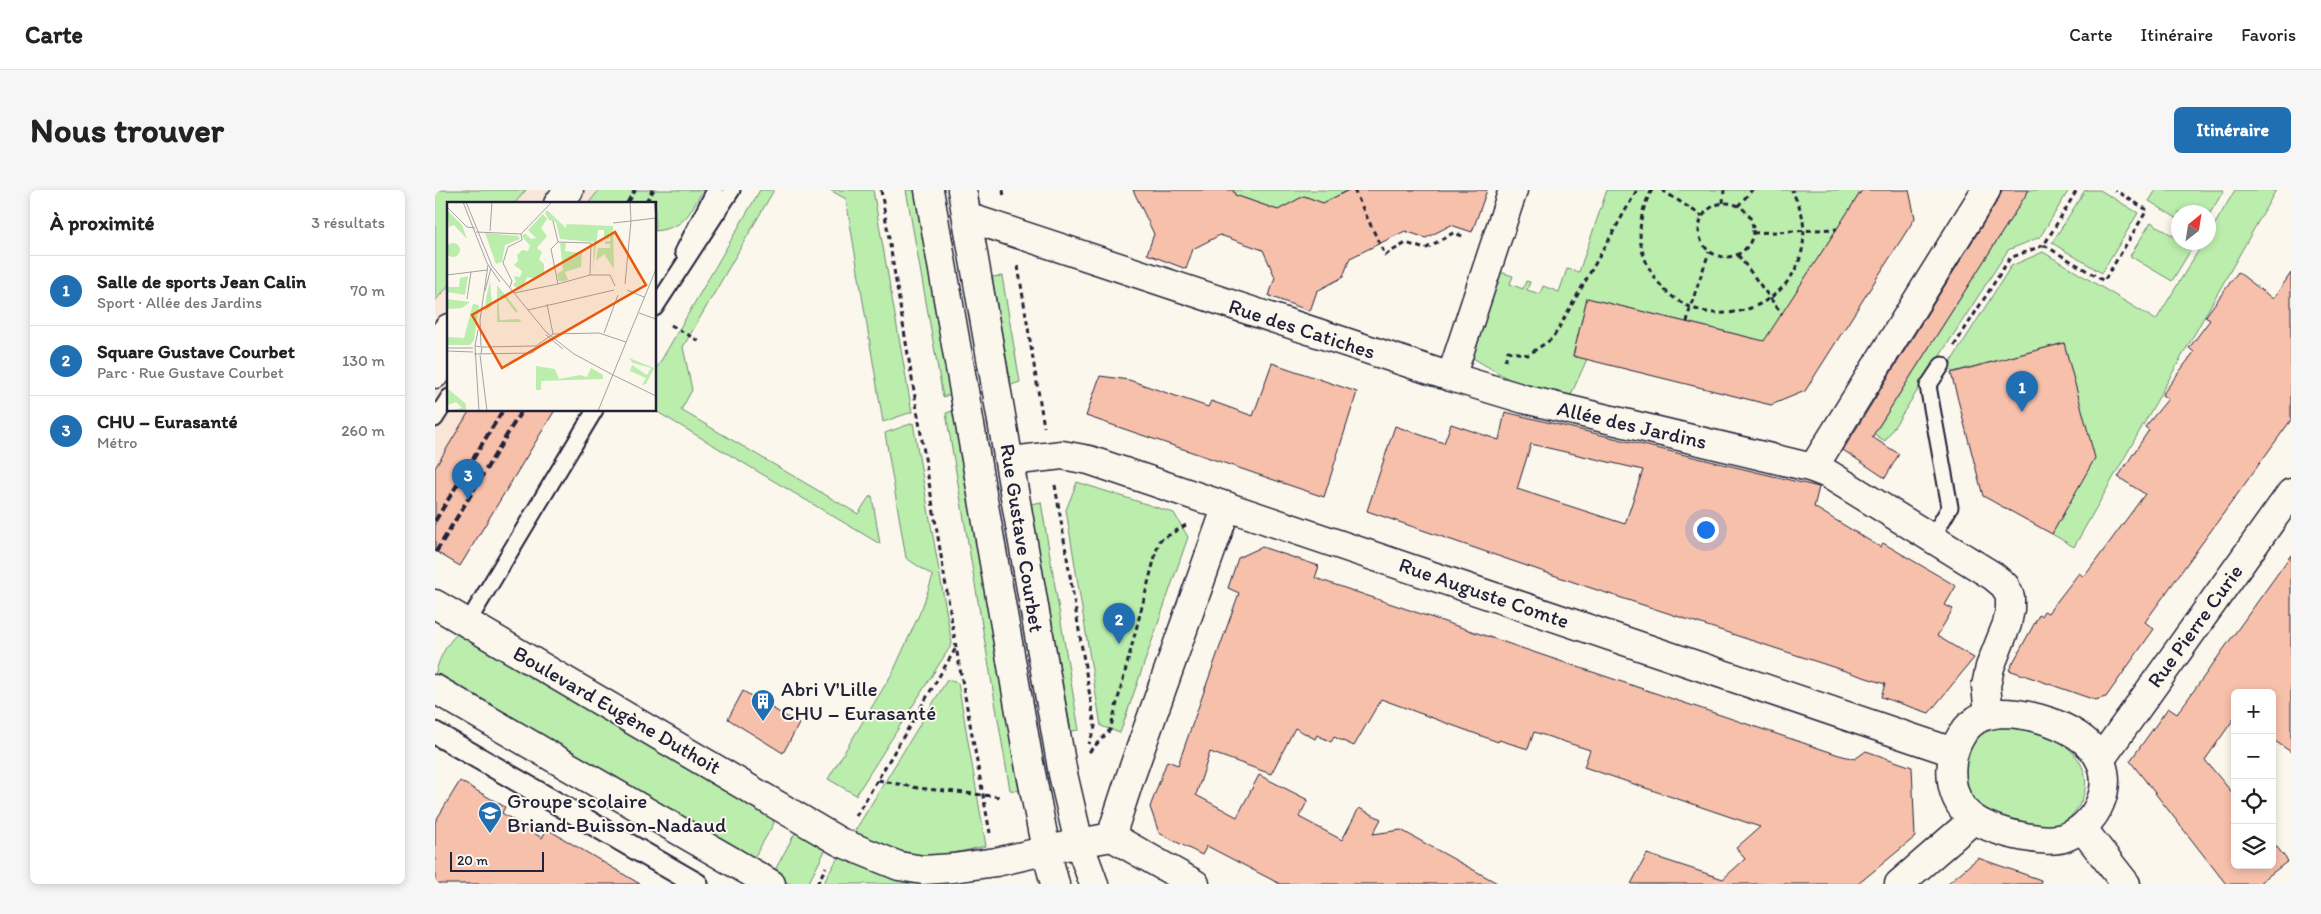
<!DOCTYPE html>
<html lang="fr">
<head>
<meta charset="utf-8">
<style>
  body { margin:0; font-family:Itim,sans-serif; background:#f6f6f6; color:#222 }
  .controls { position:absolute; right:15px; bottom:15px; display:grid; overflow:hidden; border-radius:8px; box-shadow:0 2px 8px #0003 }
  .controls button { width:45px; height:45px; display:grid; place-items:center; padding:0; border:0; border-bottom:1px solid #e0e0e0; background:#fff; color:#222; font:25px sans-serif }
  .compass { position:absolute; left:1736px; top:15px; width:45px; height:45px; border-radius:50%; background:#fff; box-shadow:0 2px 8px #0003; rotate:30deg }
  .scale { position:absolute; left:15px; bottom:12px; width:94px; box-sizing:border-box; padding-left:5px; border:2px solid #22223b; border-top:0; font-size:14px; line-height:18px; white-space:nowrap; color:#22223b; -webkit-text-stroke:4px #fbf7ec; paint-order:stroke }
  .you { position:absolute; left:1270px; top:339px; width:18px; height:18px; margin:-12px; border:4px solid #fff; border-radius:50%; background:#1a73e8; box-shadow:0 0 0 8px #1a73e833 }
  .badge { display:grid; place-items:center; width:32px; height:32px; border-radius:50%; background:#1f6fb2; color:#fff; font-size:16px; font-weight:700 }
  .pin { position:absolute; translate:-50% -41px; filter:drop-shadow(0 1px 2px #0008) }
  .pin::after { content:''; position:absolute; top:26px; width:18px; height:15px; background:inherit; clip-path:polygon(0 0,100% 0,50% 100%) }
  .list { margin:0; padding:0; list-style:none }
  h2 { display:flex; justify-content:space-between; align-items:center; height:65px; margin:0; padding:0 20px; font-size:21px }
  h2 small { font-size:16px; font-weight:400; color:#767676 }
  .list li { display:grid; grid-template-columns:32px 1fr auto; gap:15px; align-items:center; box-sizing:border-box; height:70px; padding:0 20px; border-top:1px solid #e0e0e0 }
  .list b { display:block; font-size:19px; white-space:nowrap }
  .list p { margin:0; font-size:16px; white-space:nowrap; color:#767676 }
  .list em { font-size:16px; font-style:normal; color:#767676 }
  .icon { flex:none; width:28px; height:28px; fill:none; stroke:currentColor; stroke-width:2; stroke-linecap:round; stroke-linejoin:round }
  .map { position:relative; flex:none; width:1856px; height:694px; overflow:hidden; border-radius:8px }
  header { display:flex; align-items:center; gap:30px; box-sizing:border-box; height:70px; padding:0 25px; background:#fff; border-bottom:1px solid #e0e0e0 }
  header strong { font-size:24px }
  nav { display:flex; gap:28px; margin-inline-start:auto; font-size:18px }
  .intro { display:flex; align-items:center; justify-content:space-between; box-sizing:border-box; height:120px; padding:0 30px }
  h1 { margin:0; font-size:35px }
  .button { padding:12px 22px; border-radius:8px; background:#1f6fb2; color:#fff; font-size:18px; font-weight:700 }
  main { display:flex; gap:30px; padding:0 30px }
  aside { flex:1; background:#fff; border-radius:8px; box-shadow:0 2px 8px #0003 }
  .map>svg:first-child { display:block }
  .built { fill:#fae6d8 }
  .green { fill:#bbedad; stroke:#6e8874 }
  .building { fill:#f7c0ab; stroke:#22223b; fill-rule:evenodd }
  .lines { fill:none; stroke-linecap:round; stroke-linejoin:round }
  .service-casing { stroke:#22223b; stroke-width:19 }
  .pedestrian-casing { stroke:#22223b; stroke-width:25 }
  .minor-casing { stroke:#22223b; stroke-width:31 }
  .tertiary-casing { stroke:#22223b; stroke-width:31 }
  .secondary-casing { stroke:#22223b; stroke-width:31 }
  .path { stroke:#22223b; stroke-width:3; stroke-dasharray:5 4; stroke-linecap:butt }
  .service { stroke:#fbf7ec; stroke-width:15 }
  .pedestrian { stroke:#fbf7ec; stroke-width:21 }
  .minor { stroke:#fbf7ec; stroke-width:28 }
  .tertiary { stroke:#fbf7ec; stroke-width:28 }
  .secondary { stroke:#fbf7ec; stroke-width:28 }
  .rail { stroke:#22223b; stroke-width:4; stroke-dasharray:8 4; stroke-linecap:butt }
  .labels { text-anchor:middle; stroke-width:4; stroke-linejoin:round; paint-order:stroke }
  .street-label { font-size:21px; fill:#22223b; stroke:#fbf7ec }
  .poi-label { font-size:21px; fill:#22223b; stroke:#fbf7ec; text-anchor:start }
  .inset-road { fill:none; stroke:#a4a2a5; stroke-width:1 }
  .view { fill:#e8590c; fill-opacity:0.15; stroke:#e8590c; stroke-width:2.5 }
  .inset-edge { fill:none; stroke:#22223b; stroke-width:2.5 }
</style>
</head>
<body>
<header>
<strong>Carte</strong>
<nav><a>Carte</a><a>Itinéraire</a><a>Favoris</a></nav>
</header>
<div class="intro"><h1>Nous trouver</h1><a class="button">Itinéraire</a></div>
<main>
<aside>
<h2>À proximité<small>3 résultats</small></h2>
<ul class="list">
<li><span class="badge">1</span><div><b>Salle de sports Jean Calin</b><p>Sport · Allée des Jardins</p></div><em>70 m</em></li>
<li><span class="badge">2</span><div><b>Square Gustave Courbet</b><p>Parc · Rue Gustave Courbet</p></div><em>130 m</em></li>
<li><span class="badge">3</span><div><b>CHU – Eurasanté</b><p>Métro</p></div><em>260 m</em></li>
</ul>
</aside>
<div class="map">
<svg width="1856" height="694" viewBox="0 0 1856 694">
  <rect width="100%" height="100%" fill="#fbf7ec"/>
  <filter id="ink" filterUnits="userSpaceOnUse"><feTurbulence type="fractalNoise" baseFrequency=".02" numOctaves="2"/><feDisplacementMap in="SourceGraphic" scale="10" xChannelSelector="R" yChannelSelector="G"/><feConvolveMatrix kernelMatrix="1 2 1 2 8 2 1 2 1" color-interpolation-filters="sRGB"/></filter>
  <g filter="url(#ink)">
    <path class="built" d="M 0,0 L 219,0 L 210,14 L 14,14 L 14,220 L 78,220 L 0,342 Z"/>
    <g class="green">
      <path d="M 0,0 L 91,0 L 79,14 L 14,14 L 14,95 L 0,111 Z"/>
      <path d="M 164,0 L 268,0 C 253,25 251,37 220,41 L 220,14 L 153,14 Z"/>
      <path d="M 325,0 L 339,0 L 248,157 L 257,200 L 246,220 L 423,324 L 434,307 L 437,306 L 445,354 L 219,220 L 220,181 Z"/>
      <path d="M 395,0 L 438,0 L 477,222 L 448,232 L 411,9 Z"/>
      <path d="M 471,0 L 480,0 L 516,204 L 508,207 Z"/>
      <path d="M 798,0 L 914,0 L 888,13 L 869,6 L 843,20 L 800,5 Z"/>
      <path d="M 1172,0 L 1421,0 L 1425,3 L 1337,140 L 1334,154 L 1317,148 L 1152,108 L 1138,166 L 1152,169 L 1135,207 L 1084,195 L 1036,167 L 1065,82 L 1078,86 L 1075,94 L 1088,99 L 1091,91 L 1095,92 L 1092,100 L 1105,104 L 1108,96 L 1124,102 L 1132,79 L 1144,82 Z"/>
      <path d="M 1594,0 L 1634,0 L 1605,47 L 1573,60 L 1450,251 L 1439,244 Z"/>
      <path d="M 1650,0 L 1665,0 L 1703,23 L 1667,83 L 1617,53 Z"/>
      <path d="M 1721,0 L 1789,0 L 1774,25 L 1774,22 L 1744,22 L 1743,29 L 1714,11 Z"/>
      <path d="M 1800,0 L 1841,0 L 1639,357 L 1617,344 L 1659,268 L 1629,153 L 1518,182 L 1512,178 L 1576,76 L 1608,62 L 1721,130 L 1768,53 L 1774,52 L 1774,44 Z"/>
      <path d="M 1716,32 L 1743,49 L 1744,52 L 1749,53 L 1757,58 L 1737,91 L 1695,66 Z"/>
      <path d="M 567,86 L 585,192 L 576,195 L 557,87 Z"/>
      <path d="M 518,221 L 519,221 L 584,601 L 575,600 L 511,223 Z"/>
      <path d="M 478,233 L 517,454 L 421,605 L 393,589 L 458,482 L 487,418 L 498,386 L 471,368 L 450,243 Z"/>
      <path d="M 642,292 L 739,323 L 753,347 L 685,543 L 666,536 L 631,320 Z"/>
      <path d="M 606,312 L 644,540 L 636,541 L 596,314 Z"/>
      <path d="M 29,439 L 334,619 L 339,633 L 320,666 L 311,669 L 0,487 C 2,471 14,447 29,439 Z"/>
      <path d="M 512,490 L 523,493 L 551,656 L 501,667 L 469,666 L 415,649 Z"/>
      <path d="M 1574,536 C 1590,541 1609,543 1623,551 C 1662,574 1658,615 1621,638 C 1598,635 1555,632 1540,615 C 1531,605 1528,591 1529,579 C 1532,551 1546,538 1574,536 Z"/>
      <path d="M 368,640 L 393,655 L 373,694 L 355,694 L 342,687 L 340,680 L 360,643 Z"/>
      <path d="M 406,662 L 489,691 L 488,694 L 388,694 Z"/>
    </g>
    <g class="building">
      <path d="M 698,0 L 798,0 L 800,5 L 843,20 L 869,6 L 888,13 L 914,0 L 1052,0 L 1037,42 L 1016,35 L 991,48 L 970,41 L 915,68 L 908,87 L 882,101 L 875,121 L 834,106 L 840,87 L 828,60 L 785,45 L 758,59 L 751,79 L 712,64 L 719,44 Z"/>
      <path d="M 1427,0 L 1474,0 L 1480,28 L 1370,201 L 1336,215 L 1138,166 L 1152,108 L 1329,151 Z"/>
      <path d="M 1567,0 L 1594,0 L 1437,247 L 1464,264 L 1450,288 L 1408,260 L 1564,8 Z"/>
      <path d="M 1803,82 L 1838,109 L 1856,83 L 1856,230 L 1710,432 L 1719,439 L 1671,507 L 1660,510 L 1574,480 L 1604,425 L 1606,426 L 1609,421 L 1613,423 L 1644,383 L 1649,387 L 1710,304 L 1683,287 L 1714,240 L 1710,237 L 1733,209 L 1727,205 L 1759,162 L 1754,158 L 1775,130 L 1770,127 Z"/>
      <path d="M 1629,153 L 1660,268 L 1617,344 L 1548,306 L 1516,183 Z"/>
      <path d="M 837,173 L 922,202 L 889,307 L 651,226 L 665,186 L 694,190 L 773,217 L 776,211 L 818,226 Z"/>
      <path d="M 35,220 L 120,220 L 25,376 L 0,361 L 0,278 Z"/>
      <path d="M 1070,222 L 1384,297 L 1379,317 L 1445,357 L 1448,353 L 1521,396 L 1510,415 L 1518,419 L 1502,446 L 1539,468 L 1494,523 L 1446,507 L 1450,494 L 1156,398 L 932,321 L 960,236 L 1009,253 L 1016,234 L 1064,250 ZM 1096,254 L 1208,280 L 1190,334 L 1082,299 Z"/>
      <path d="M 827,357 L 884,376 L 880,388 L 1116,468 L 1404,565 L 1420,569 L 1431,561 L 1477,577 L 1480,647 L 1423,694 L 1196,694 L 1212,664 L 1288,689 L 1310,669 L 1301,658 L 1325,637 L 1149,577 L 1155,560 L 1099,542 L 1093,559 L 1064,550 L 1063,552 L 946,509 L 919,556 L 899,547 L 896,552 L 882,545 L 880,549 L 860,538 L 836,584 L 775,562 L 761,605 L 802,627 L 824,585 L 873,610 L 864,627 L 907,650 L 924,618 L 946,629 L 938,644 L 966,640 L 1064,694 L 845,694 L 772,656 L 767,665 L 724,643 L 715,617 L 732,571 L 743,575 L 767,507 L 804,403 L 793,398 L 803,368 Z"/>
      <path d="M 1856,365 L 1856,562 L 1837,549 L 1837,503 L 1800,503 L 1800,527 L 1770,570 L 1800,606 L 1800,675 L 1837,675 L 1837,651 L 1853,671 L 1823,694 L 1791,694 L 1695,571 L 1733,518 L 1742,524 Z"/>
      <path d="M 308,501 L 364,534 L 348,563 L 293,529 Z"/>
      <path d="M 25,591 L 70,617 L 67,623 L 107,648 L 112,639 L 205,694 L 0,694 L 0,632 Z"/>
      <path d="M 1543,668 L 1606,690 L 1605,694 L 1512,694 Z"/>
    </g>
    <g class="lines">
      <g class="service-casing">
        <g id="service">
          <path d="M 248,62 L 280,0"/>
          <path d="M 220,118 L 297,0"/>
          <path d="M 0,229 L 14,207"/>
          <path d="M 1497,348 L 1515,317 L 1493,196 L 1507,175"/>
          <path d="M 33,432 L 160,220"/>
        </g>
      </g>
      <g class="pedestrian-casing">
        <path id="pedestrian" d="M 0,543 L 262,694"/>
      </g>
      <g class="minor-casing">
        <g id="minor">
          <path d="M 532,27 L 1016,187 L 1078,0"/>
          <path d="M 1016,187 L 1089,209 L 1378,278 L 1551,0"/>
          <path d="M 575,271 L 627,265 L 654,270 L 1518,562"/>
          <path d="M 1378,278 L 1393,284 L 1558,386 L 1570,396 L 1575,407 L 1575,419 L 1572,434 L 1555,477 L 1551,496 L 1554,524"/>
          <path d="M 0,414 L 405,652 L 464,676 L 488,680 L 518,678 L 561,672 L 644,653 L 677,647 L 760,694"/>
          <path d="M 0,499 L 336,694"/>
          <path d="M 1566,523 C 1613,523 1690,553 1665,613 C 1659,628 1646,641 1631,647 C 1618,652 1603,649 1590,647 C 1574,644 1553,638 1539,629 C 1507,608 1510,551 1541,530 C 1548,525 1557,524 1566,523 Z"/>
          <path d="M 1665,570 L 1856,303"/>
          <path d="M 1647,638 L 1691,694"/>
          <path d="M 677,647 L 680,634 L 695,588 L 792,316"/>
          <path d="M 1464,694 L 1539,629"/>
        </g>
      </g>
      <g class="tertiary-casing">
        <g id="tertiary">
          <path d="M 123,14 L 134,0"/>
          <path d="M 0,154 L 14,138"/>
          <path d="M 0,184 L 14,161"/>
        </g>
      </g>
      <g class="secondary-casing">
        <g id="secondary">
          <path d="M 494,0 L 594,573 L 611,660 L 620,694"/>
          <path d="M 527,0 L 628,584 L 644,653 L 659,694"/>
        </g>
      </g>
      <g class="path">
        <path d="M 446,0 L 521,457 L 555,643"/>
        <path d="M 568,0 L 569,8"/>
        <path d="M 919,0 L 950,65 L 971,53 L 990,59 L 1018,43 L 1031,47"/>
        <path d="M 1217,0 C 1205,20 1201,47 1210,69 C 1249,165 1386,123 1367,25 C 1365,16 1360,8 1357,0"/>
        <path d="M 1227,0 L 1267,26"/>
        <circle cx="1291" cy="40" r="27"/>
        <path d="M 1288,13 L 1289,0"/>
        <path d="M 1303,16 L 1317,0"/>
        <path d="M 1318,43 L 1402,39"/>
        <path d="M 1609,55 L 1669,91 L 1712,20 L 1680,0"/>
        <path d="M 1303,65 L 1347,124"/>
        <path d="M 583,76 L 609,237"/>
        <path d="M 1252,132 L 1255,118 L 1274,62"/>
        <path d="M 236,135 L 267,153"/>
        <path d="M 1519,156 L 1575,68 L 1609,55 L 1642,0"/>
        <path d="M 1070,171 L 1073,161 L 1093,165 L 1118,148 L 1202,0"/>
        <path d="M 620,295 L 660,537 L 654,554"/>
        <path d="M 654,562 L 675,540 L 724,351 L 751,335"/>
        <path d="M 443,590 L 483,598 L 567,607"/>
        <path d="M 421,626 L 521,458"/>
        <path d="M 382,694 L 391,677"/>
      </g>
      <use href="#service" class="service"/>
      <use href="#pedestrian" class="pedestrian"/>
      <use href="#minor" class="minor"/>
      <use href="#tertiary" class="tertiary"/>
      <use href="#secondary" class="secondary"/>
      <g class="rail">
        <path d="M 192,14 L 200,0"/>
        <path d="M 210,14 L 218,0"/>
        <path d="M 0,331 L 68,220"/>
        <path d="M 1,362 L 87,220"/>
      </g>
    </g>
  </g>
  <defs>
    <g id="building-pin" transform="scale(1.25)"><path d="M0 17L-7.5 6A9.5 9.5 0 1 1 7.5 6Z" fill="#1f6fb2" stroke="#fbf7ec"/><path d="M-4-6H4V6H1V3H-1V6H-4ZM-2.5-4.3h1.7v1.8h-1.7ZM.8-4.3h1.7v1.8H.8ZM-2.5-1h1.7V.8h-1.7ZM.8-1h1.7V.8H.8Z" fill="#fff"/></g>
    <g id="school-pin" transform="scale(1.25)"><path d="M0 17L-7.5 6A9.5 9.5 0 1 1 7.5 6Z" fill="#1f6fb2" stroke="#fbf7ec"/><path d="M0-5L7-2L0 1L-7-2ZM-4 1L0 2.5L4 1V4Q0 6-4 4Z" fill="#fff"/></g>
  </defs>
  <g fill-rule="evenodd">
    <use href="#building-pin" x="328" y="511"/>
    <use href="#school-pin" x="55" y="623"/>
  </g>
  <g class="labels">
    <g class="street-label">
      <text transform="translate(867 139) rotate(18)" y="7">Rue des Catiches</text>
      <text transform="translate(1197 235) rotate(13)" y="7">Allée des Jardins</text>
      <text transform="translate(587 348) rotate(81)" y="7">Rue Gustave Courbet</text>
      <text transform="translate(1049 403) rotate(19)" y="7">Rue Auguste Comte</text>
      <text transform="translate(1760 436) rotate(-54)" y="7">Rue Pierre Curie</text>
      <text transform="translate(182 520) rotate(30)" y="7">Boulevard Eugène Duthoit</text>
    </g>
    <g class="poi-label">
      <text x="346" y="506">Abri V'Lille<tspan x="346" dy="24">CHU – Eurasanté</tspan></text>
      <text x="72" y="618">Groupe scolaire<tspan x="72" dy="24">Briand-Buisson-Nadaud</tspan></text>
    </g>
  </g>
  <g transform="translate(12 12)">
    <rect width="209" height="209" fill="#fbf7ec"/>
    <path d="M 0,8 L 15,23 L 20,37 L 7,23 L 2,25 ZM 100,8 L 119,26 L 120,22 L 166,24 L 167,67 L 157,52 L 149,59 L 151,46 L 163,46 L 163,42 L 158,42 L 158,39 L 163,39 L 163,28 L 162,37 L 157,37 L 157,28 L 151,28 L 146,67 L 147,40 L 113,37 L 109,20 L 102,18 L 98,11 ZM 96,12 L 100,17 L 94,26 L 100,34 L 90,46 L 95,50 L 92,57 L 97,62 L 97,69 L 90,77 L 80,75 L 77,83 L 70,87 L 66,82 L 69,80 L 67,74 L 73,75 L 75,69 L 67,63 L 71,59 L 70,53 L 75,48 L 81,49 L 83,44 L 75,34 L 78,31 L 84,37 L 89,36 L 81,28 ZM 38,31 L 71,34 L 73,37 L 58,43 L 55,60 L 49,62 ZM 113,41 L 119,41 L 118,49 L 135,51 L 134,65 L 118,70 L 121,78 L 117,79 L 112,79 L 110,72 L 116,68 ZM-1 48a7 7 0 1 1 14 0a7 7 0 1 1-14 0ZM 21,74 L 18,93 L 0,90 L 0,85 L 12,85 L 13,76 ZM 43,79 L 45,104 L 38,109 L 39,96 ZM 50,83 L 71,109 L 69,111 L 57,95 L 51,95 L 53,118 L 72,117 L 75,120 L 50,120 ZM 0,95 L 0,97 L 23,100 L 15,106 L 1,107 ZM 26,102 L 32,103 L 27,138 L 23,143 L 0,143 L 0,135 L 17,136 ZM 182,156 L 207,166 L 199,182 L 195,183 L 199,176 L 183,169 L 185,163 L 200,173 L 204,166 L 186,161 ZM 89,164 L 108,167 L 112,177 L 133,173 L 140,175 L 144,166 L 156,173 L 156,177 L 94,179 L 94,188 L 89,188 ZM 0,186 L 19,202 L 19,209 L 0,209 L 15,206 L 9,200 L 0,203 Z" fill="#bbedad"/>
    <path class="inset-road" d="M 16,0 L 40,61 L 53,80M 19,0 L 45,64 L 99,130 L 127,152 L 166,173M 183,0 L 184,19 L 209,16M 207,0 L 209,15M 0,5 L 20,25 L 28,26M 166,21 L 184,19 L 178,82M 43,29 L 45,0M 29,30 L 74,32 L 105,0M 111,40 L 144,41 L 143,73 L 111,82M 0,73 L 40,68M 143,73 L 163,73 L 168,84M 63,85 L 65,79 L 56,61 L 61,45 L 75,38 L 74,32M 180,88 L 197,95M 38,89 L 44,66M 67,91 L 111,82 L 104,47 L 111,40 L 106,19M 20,97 L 24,70M 100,102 L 106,132M 81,108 L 167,88M 192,111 L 209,117M 157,131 L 171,93M 99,133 L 116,147M 28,144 L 31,128M 34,144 L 33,118 L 41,63M 35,145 L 89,144 L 106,132 L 152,131 L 179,140M 0,146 L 26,146M 0,149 L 26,150M 27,152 L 85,151 L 96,142M 33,153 L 40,209M 166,173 L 209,194M 32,209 L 28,144 L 35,145 L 34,152M 151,209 L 209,67"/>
    <path class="view" d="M 168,30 L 199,83 L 55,166 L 25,113 Z"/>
    <rect width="209" height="209" class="inset-edge"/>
  </g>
</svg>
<div class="controls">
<button>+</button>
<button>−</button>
<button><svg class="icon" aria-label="locate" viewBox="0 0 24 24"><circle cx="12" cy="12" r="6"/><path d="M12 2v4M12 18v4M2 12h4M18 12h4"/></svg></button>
<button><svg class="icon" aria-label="layers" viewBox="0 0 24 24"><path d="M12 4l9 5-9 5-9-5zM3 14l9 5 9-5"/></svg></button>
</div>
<svg class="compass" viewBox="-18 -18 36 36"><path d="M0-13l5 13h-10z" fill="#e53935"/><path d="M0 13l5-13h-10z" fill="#767676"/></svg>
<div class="scale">20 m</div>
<div class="you"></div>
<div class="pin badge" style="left:1587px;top:222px">1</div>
<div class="pin badge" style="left:684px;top:454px">2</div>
<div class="pin badge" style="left:33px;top:310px">3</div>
</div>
</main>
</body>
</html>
